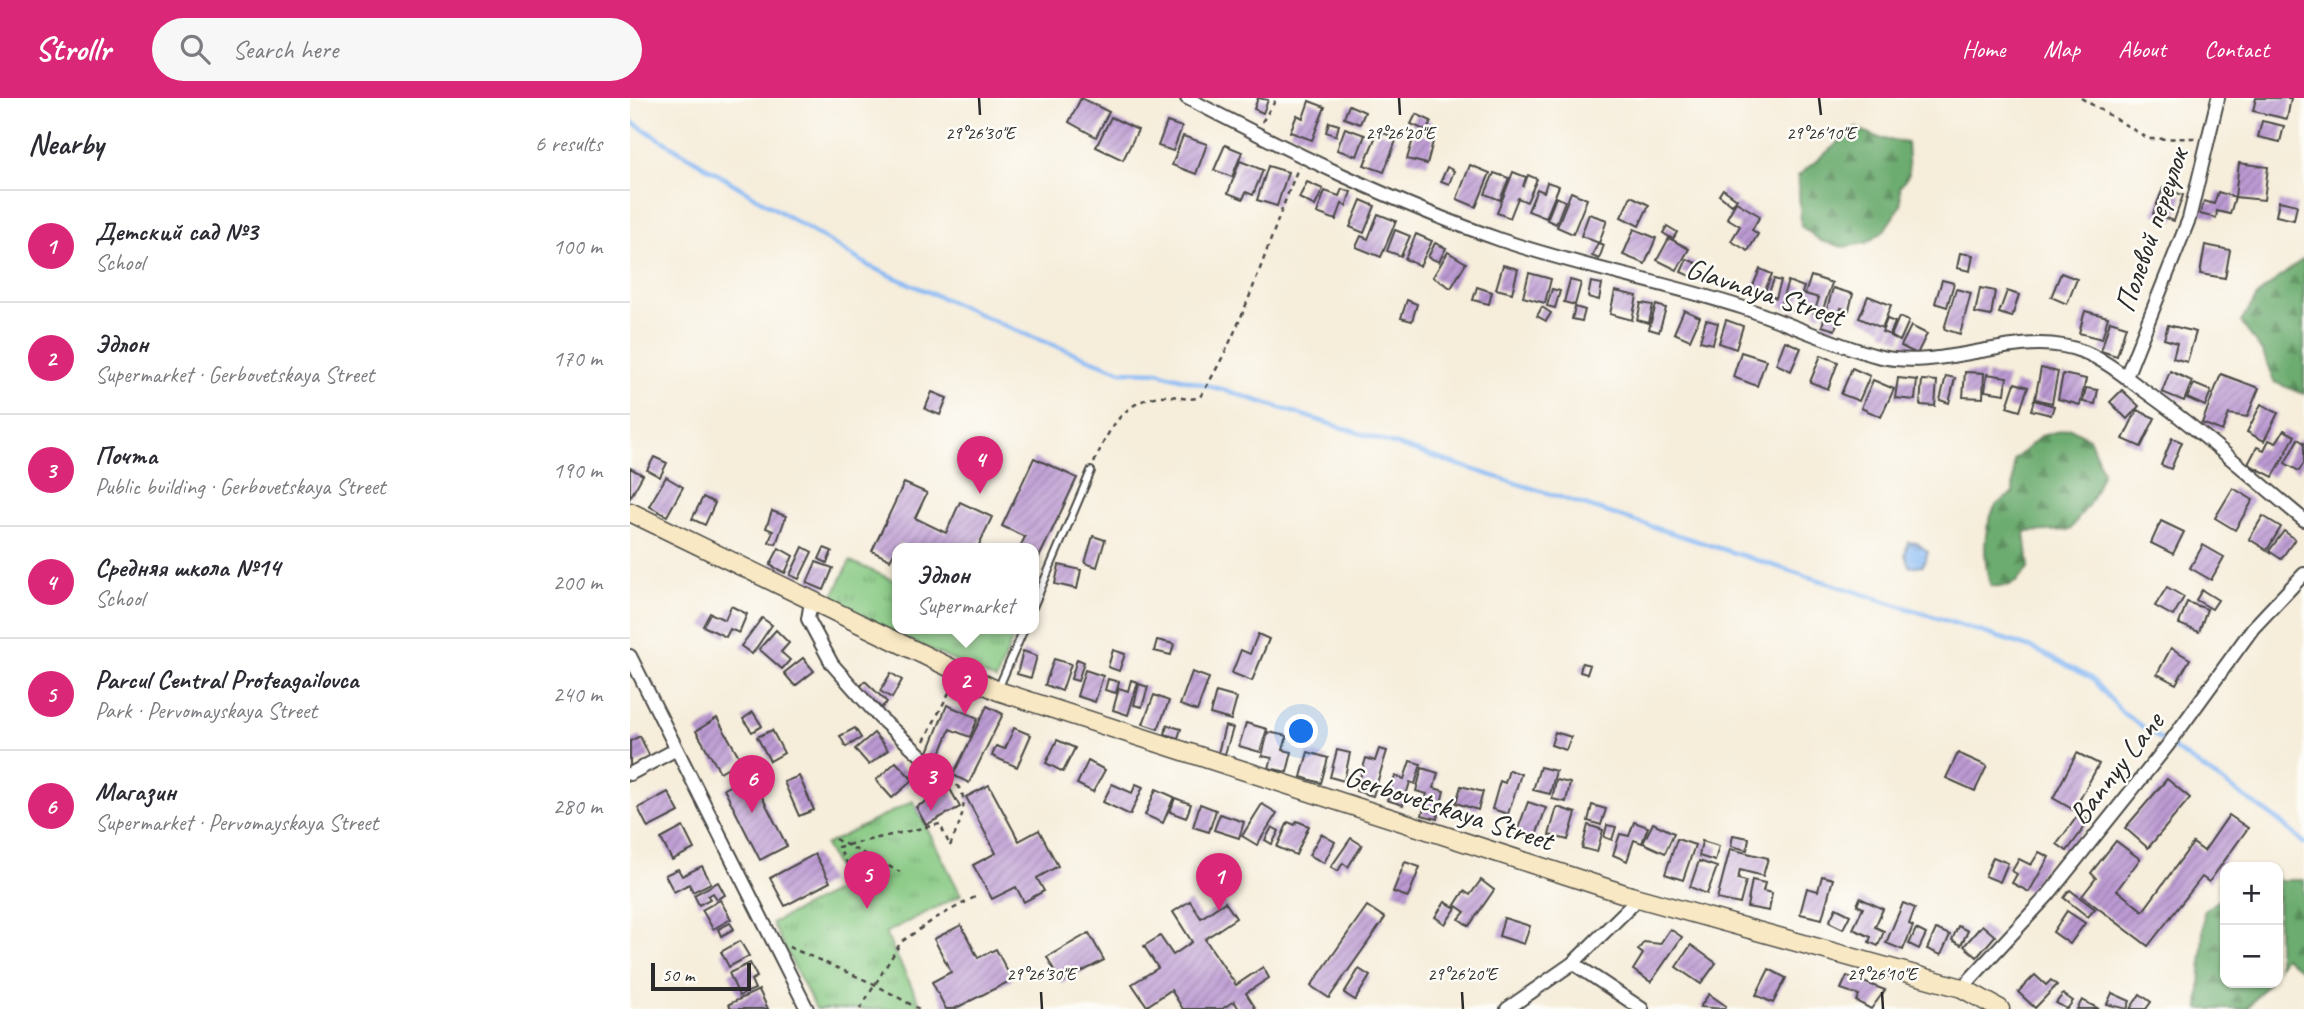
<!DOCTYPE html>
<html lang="en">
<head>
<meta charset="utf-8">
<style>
  body { margin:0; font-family:Caveat,sans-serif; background:#f7f7f7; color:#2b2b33 }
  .controls { position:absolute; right:21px; bottom:21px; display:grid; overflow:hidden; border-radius:14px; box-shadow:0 2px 5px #0004 }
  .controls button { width:63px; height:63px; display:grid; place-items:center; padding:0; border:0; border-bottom:2px solid #e1e1e2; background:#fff; color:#2b2b33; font:35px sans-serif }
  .scale { position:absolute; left:21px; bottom:18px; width:100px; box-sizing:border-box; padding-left:7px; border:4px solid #2b2b2b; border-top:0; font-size:19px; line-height:24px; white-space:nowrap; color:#2b2b2b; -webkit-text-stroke:5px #fdfcf7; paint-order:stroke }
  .you { position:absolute; left:672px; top:634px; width:24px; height:24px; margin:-18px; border:5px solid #fff; border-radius:50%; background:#1a73e8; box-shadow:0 0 0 10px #1a73e833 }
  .badge { display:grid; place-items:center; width:46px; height:46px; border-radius:50%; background:#db2777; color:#fff; font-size:23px; font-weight:700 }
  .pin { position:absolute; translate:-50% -58px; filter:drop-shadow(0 2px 4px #0008) }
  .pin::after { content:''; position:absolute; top:37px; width:24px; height:21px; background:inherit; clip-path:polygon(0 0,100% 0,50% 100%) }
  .popup { position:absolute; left:262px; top:445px; width:147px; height:91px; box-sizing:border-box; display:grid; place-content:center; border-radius:14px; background:#fff; filter:drop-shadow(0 2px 5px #0005); font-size:23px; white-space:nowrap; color:#7c7c81 }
  .popup b { font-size:26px; color:#2b2b33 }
  .popup::after { content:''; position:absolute; left:50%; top:100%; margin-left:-14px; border:14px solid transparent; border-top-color:#fff }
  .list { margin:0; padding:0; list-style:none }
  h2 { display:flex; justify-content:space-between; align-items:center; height:91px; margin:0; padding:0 28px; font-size:30px }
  h2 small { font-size:23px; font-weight:400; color:#7c7c81 }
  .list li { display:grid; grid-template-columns:46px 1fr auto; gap:21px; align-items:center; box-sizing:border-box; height:112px; padding:0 28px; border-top:2px solid #e1e1e2 }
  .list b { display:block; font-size:26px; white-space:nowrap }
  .list p { margin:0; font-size:23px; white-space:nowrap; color:#7c7c81 }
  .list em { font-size:23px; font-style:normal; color:#7c7c81 }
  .icon { flex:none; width:38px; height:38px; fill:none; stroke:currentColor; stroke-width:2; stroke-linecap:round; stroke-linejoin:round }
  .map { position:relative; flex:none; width:1674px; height:911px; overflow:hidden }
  header { display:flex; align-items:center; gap:42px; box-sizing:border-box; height:98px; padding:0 35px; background:#db2777; color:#fff }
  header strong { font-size:33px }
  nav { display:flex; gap:38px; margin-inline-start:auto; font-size:24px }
  .search { width:490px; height:63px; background:#f7f7f7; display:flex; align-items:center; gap:18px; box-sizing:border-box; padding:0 24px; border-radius:38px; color:#7c7c81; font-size:26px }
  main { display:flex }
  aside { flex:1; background:#fff }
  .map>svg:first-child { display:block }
  .grass { fill:url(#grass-tufts); stroke:#587a56; stroke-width:2 }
  .forest { fill:url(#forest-firs); stroke:#4c6c4d; stroke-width:2 }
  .water { fill:url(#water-ripples); stroke:#5a7290; stroke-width:2 }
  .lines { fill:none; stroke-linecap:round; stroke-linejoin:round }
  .stream { stroke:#88b9f4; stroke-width:4.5 }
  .building { fill:url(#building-hatch) }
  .lane-casing { stroke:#494845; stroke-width:10 }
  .street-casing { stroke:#494845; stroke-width:16 }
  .secondary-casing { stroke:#494845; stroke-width:21 }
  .path { stroke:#494845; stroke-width:2.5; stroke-dasharray:5 5; stroke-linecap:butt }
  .lane { stroke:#fff; stroke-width:6 }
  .street { stroke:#fff; stroke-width:12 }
  .secondary { stroke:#f8e8c3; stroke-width:18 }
  .ticks { fill:none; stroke:#2b2b2b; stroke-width:2.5 }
  .labels { text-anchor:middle; stroke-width:5; stroke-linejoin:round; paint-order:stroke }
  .street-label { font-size:30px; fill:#2b2b2b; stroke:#fdfcf7 }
  .ticks-label { font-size:18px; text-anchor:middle; fill:#2b2b2b; stroke:#fdfcf7; stroke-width:5; stroke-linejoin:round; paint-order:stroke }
</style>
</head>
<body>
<header>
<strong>Strollr</strong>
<div class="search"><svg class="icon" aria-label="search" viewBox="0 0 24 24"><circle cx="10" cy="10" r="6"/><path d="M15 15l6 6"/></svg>Search here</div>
<nav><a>Home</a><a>Map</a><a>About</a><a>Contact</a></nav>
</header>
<main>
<aside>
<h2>Nearby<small>6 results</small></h2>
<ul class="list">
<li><span class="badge">1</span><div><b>Детский сад №3</b><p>School</p></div><em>100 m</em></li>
<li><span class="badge">2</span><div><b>Эдлон</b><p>Supermarket · Gerbovetskaya Street</p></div><em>170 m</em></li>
<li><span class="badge">3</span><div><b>Почта</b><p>Public building · Gerbovetskaya Street</p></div><em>190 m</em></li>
<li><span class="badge">4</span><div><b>Средняя школа №14</b><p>School</p></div><em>200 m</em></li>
<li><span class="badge">5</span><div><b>Parcul Central Proteagailovca</b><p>Park · Pervomayskaya Street</p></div><em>240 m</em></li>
<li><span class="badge">6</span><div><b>Магазин</b><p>Supermarket · Pervomayskaya Street</p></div><em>280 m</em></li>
</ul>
</aside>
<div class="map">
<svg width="1674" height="911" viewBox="0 0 1674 911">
  <defs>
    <pattern id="grass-tufts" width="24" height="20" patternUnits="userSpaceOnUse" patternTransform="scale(1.75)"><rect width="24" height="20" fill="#85c881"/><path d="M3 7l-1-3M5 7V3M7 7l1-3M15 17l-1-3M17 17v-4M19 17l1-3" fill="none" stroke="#6da36a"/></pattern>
    <pattern id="forest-firs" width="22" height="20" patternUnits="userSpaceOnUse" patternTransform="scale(1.75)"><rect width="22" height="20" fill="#6cac6f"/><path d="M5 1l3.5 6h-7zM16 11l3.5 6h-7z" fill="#598c5b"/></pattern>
    <pattern id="water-ripples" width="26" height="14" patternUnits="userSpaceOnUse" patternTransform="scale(1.75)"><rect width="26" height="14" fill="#88b9f4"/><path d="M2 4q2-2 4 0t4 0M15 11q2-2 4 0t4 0" fill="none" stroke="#6f97c6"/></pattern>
    <pattern id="building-hatch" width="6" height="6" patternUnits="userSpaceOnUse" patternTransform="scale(1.75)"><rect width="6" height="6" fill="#bc9ad3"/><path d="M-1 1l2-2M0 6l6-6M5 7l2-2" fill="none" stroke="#997eab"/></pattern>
  </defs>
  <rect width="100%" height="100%" fill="#fdfcf7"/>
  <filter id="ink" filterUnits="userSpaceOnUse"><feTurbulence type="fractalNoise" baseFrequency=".0143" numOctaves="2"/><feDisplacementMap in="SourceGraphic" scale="14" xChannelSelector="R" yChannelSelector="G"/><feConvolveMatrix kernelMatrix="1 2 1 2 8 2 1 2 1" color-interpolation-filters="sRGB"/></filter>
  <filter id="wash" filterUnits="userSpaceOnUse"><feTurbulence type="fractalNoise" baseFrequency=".00686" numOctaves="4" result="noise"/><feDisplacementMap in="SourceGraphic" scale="28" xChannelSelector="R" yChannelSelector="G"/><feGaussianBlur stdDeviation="1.57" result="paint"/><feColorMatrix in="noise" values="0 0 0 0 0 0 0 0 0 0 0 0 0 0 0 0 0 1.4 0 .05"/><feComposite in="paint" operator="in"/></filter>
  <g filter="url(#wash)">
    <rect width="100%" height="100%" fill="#f6edda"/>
    <g class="grass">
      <path d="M 220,463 L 267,484 L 267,531 L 371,531 L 384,537 L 366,582 L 199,506 Z"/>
      <path d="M 283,703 L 331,797 L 255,835 L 293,911 L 186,911 L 142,825 L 216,788 L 195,747 Z"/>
    </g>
    <g class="forest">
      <path d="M 1226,30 L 1249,40 L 1277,45 L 1279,76 L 1270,89 L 1271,107 L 1253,134 L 1236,145 L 1213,149 L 1191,143 L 1171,128 L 1168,78 Z"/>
      <path d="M 1674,160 L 1674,296 L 1644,284 L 1633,255 L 1611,224 L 1628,197 Z"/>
      <path d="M 1440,330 L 1459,340 L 1473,374 L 1461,403 L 1440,432 L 1395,434 L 1399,469 C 1388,485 1381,490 1361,488 C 1353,464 1352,432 1365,409 C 1369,403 1378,399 1383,395 L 1384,362 L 1411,338 Z"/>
      <path d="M 1648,782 L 1674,782 L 1674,874 L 1654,859 L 1648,869 Z"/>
      <path d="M 1595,797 L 1595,885 L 1638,885 L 1617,911 L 1569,911 L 1574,813 Z"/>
    </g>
    <path class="water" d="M 1278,444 L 1287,445 L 1298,454 L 1293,467 L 1280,469 L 1275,457 Z"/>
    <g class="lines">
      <path class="stream" d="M 0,23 L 241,169 L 392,235 L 491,273 L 528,274 L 594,292 L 1402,550 L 1461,580 L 1494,616 L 1648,722 L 1674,745"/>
    </g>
    <g id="blocks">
      <g class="building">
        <path d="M 451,0 L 479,14 L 466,39 L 439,24 Z"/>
        <path d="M 628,0 L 638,2 L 633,15 L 624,11 Z"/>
        <path d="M 1626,0 L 1661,0 L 1657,21 L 1623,13 Z"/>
        <path d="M 679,3 L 695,9 L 682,42 L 660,34 L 667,17 L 673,20 Z"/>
        <path d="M 719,7 L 735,14 L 730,26 L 714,20 Z"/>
        <path d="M 786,16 L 801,23 L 797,33 L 781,26 Z"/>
        <path d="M 481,19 L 508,32 L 493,62 L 466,49 Z"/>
        <path d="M 1632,23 L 1654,28 L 1650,44 L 1628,39 Z"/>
        <path d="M 537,24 L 552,29 L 543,53 L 528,48 Z"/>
        <path d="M 699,24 L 709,27 L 706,38 L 696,34 Z"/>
        <path d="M 715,30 L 735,37 L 727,58 L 707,52 Z"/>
        <path d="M 748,33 L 767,40 L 754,74 L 734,67 Z"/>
        <path d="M 785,35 L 804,40 L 797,66 L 777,61 Z"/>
        <path d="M 553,38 L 577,46 L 566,76 L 542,67 Z"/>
        <path d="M 595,47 L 612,54 L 602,79 L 584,72 Z"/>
        <path d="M 610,63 L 633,72 L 623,97 L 616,94 L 613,101 L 598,95 Z"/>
        <path d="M 1609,65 L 1638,69 L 1634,102 L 1605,99 Z"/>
        <path d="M 840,67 L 860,75 L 846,109 L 827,101 Z"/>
        <path d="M 638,68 L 658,74 L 647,108 L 627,102 Z"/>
        <path d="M 817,69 L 824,73 L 819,86 L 811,83 Z"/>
        <path d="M 883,74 L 896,79 L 893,89 L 898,77 L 907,81 L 897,104 L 888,100 L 880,120 L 867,115 Z"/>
        <path d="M 864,75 L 879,80 L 870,102 L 855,96 Z"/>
        <path d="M 677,84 L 693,91 L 685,108 L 669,100 Z"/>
        <path d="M 917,84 L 929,88 L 916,120 L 898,113 L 907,91 L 914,94 Z"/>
        <path d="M 1533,90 L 1553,97 L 1544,123 L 1523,116 Z"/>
        <path d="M 712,91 L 721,94 L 716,108 L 712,106 L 706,122 L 687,115 L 695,93 L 709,98 Z"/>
        <path d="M 1093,91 L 1107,101 L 1102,107 L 1089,97 Z"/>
        <path d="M 941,94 L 957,101 L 943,136 L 927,129 Z"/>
        <path d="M 1588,94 L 1605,99 L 1600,116 L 1587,113 L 1586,120 L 1570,116 L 1574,103 L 1584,106 Z"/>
        <path d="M 1001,98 L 1019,107 L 1009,128 L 991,119 Z"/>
        <path d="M 926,99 L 935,103 L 926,126 L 917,122 Z"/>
        <path d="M 731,102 L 745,108 L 734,135 L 720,129 Z"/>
        <path d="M 1649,103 L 1667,107 L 1664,122 L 1646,118 Z"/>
        <path d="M 1106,104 L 1130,118 L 1122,132 L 1128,136 L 1118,153 L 1101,143 L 1110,128 L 1097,120 Z"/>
        <path d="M 748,116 L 766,123 L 751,159 L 726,149 L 731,138 L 738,141 Z"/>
        <path d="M 959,116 L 977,122 L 969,145 L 951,138 Z"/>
        <path d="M 1037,128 L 1047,134 L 1043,141 L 1033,135 Z"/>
        <path d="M 1004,131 L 1026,140 L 1015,166 L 993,157 Z"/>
        <path d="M 765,132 L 780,138 L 771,158 L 757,153 Z"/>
        <path d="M 786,136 L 802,143 L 790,168 L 775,161 Z"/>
        <path d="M 1039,140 L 1059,151 L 1047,172 L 1027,162 Z"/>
        <path d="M 805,145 L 816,150 L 809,164 L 798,159 Z"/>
        <path d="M 968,145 L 974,147 L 969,161 L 962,158 Z"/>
        <path d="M 1575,147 L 1600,152 L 1595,180 L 1570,176 Z"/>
        <path d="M 818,154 L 836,165 L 821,190 L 803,179 Z"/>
        <path d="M 1330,155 L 1343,157 L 1340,173 L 1327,170 Z"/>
        <path d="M 1057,161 L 1068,166 L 1062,179 L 1051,174 Z"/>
        <path d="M 873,167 L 888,171 L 882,195 L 866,191 Z"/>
        <path d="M 1130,171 L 1142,176 L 1134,195 L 1122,190 Z"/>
        <path d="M 899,175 L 921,181 L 915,205 L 893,199 Z"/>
        <path d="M 1431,175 L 1447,181 L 1437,206 L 1421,199 Z"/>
        <path d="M 1181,178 L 1202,185 L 1191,217 L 1184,215 L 1189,200 L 1175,196 Z"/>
        <path d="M 1144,181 L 1151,183 L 1146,200 L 1138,197 Z"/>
        <path d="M 940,182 L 951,185 L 945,207 L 934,204 Z"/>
        <path d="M 1312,182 L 1324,185 L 1317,209 L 1305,205 Z"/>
        <path d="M 1158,183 L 1174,189 L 1166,214 L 1150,208 Z"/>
        <path d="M 961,184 L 972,186 L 969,202 L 958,199 Z"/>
        <path d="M 847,189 L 862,194 L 859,206 L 843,202 Z"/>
        <path d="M 1203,190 L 1223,196 L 1219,212 L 1211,210 L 1205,232 L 1192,228 Z"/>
        <path d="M 1350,190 L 1365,193 L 1361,218 L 1345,215 Z"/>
        <path d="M 922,191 L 930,193 L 925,210 L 917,208 Z"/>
        <path d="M 1326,191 L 1341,195 L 1330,236 L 1314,231 Z"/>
        <path d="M 985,193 L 1007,198 L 1002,222 L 980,216 Z"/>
        <path d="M 1377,193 L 1389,197 L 1382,219 L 1369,215 Z"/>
        <path d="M 1238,198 L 1261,207 L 1252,230 L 1229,220 Z"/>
        <path d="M 777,202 L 787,206 L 782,223 L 771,220 Z"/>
        <path d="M 1011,205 L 1023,207 L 1019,225 L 1007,222 Z"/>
        <path d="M 1026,207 L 1036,210 L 1029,234 L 1019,231 Z"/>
        <path d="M 912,209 L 921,215 L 916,223 L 907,218 Z"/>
        <path d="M 945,209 L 955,212 L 952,223 L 942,221 Z"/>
        <path d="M 1054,212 L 1070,219 L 1060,242 L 1044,235 Z"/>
        <path d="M 1455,213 L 1478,219 L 1472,241 L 1449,235 Z"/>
        <path d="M 1269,219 L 1279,223 L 1270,243 L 1261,238 Z"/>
        <path d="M 1257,221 L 1265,224 L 1260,237 L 1252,234 Z"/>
        <path d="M 1076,222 L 1088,225 L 1083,246 L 1070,243 Z"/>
        <path d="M 1096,222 L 1113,228 L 1106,251 L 1089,245 Z"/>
        <path d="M 1480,223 L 1496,228 L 1487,258 L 1471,253 Z"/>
        <path d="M 1538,227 L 1566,234 L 1557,264 L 1543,260 L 1547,245 L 1534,241 Z"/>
        <path d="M 1281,228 L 1297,236 L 1287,256 L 1271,248 Z"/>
        <path d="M 1155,243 L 1171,250 L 1161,273 L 1146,266 Z"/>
        <path d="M 1111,254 L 1136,262 L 1127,288 L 1103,279 Z"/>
        <path d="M 1191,257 L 1208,264 L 1198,291 L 1180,284 Z"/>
        <path d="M 1222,270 L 1240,278 L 1229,303 L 1211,296 Z"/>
        <path d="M 1411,270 L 1428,274 L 1422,305 L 1405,301 Z"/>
        <path d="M 1540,273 L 1562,283 L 1554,303 L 1532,294 Z"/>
        <path d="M 1335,274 L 1354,275 L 1353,300 L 1333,299 Z"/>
        <path d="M 1357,276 L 1377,279 L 1375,296 L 1355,293 Z"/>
        <path d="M 1433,276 L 1456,281 L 1450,307 L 1428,301 Z"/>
        <path d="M 1591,276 L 1629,290 L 1617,319 L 1599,316 L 1592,333 L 1572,325 Z"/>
        <path d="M 1316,278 L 1325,280 L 1319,305 L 1310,302 Z"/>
        <path d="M 1268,280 L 1287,282 L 1285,302 L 1265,300 Z"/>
        <path d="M 1243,282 L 1264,291 L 1251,319 L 1231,310 Z"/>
        <path d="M 1292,282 L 1307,283 L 1305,308 L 1290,307 Z"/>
        <path d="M 1385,285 L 1398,289 L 1390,313 L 1377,309 Z"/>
        <path d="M 1564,286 L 1581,293 L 1575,308 L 1557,300 Z"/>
        <path d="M 1456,290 L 1468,292 L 1465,306 L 1453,304 Z"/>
        <path d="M 1492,292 L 1509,308 L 1497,321 L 1480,304 Z"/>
        <path d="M 302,294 L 317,300 L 310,317 L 295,311 Z"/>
        <path d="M 1404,302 L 1424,308 L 1421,317 L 1401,312 Z"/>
        <path d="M 1631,306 L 1648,315 L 1634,343 L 1617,334 Z"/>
        <path d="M 1507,312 L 1525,320 L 1511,349 L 1493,341 Z"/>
        <path d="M 1654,332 L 1665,338 L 1643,379 L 1618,366 L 1627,349 L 1634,352 L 1639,342 L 1646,345 Z"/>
        <path d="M 1542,340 L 1552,344 L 1541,371 L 1531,367 Z"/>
        <path d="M 1668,341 L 1674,345 L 1674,365 L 1669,373 L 1655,365 Z"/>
        <path d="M 24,359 L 37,365 L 30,379 L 17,372 Z"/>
        <path d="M 404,360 L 447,380 L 403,472 L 403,451 L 389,451 L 395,439 L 372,428 Z"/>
        <path d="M 0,370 L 13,377 L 0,400 Z"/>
        <path d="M 36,379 L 53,389 L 37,418 L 19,408 Z"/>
        <path d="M 274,385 L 297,395 L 285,420 L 316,435 L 330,404 L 362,419 L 347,451 L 281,451 L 269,445 L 260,462 L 242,453 Z"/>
        <path d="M 1603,390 L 1623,402 L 1605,432 L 1585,420 Z"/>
        <path d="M 73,399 L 85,405 L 75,427 L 62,421 Z"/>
        <path d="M 142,413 L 156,418 L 146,446 L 139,444 L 143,433 L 136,430 Z"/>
        <path d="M 1633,418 L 1651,429 L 1637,452 L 1619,441 Z"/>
        <path d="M 1531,423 L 1554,434 L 1543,456 L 1521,445 Z"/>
        <path d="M 1654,433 L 1665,441 L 1651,461 L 1639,453 Z"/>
        <path d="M 463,438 L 475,442 L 467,469 L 455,465 Z"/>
        <path d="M 1573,447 L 1594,459 L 1581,482 L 1560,470 Z"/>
        <path d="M 173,449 L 182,454 L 169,481 L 160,477 Z"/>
        <path d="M 149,450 L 163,458 L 155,475 L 140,467 Z"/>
        <path d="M 194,450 L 202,453 L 197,465 L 189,461 Z"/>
        <path d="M 186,464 L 203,470 L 194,492 L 177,485 Z"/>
        <path d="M 429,467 L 451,472 L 447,491 L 425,486 Z"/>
        <path d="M 1537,489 L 1554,499 L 1543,518 L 1525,508 Z"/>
        <path d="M 1572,492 L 1588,502 L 1582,511 L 1566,502 Z"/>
        <path d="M 1557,504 L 1577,511 L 1569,534 L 1549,526 Z"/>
        <path d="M 101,508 L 117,516 L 109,535 L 100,531 L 96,539 L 73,528 L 80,515 L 95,522 Z"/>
        <path d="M 132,520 L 142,527 L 122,556 L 111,548 Z"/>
        <path d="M 146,532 L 159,545 L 151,554 L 160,562 L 152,571 L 129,551 Z"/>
        <path d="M 628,536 L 639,541 L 622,583 L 602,575 L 611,552 L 620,556 Z"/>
        <path d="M 527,542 L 544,546 L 541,557 L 524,553 Z"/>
        <path d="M 1541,550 L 1560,561 L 1546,586 L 1527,576 Z"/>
        <path d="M 483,552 L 495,556 L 489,573 L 478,569 Z"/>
        <path d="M 393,553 L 407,558 L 401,580 L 387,576 Z"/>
        <path d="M 173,560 L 184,573 L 165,588 L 154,575 Z"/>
        <path d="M 424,561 L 441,566 L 432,593 L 415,587 Z"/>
        <path d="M 447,561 L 454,564 L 448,583 L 441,581 Z"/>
        <path d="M 952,565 L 960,567 L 957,576 L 950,574 Z"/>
        <path d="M 455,572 L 473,578 L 465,604 L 447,598 Z"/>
        <path d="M 562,574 L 579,580 L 567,613 L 550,607 Z"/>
        <path d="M 261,575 L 272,582 L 262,600 L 250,593 Z"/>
        <path d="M 478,581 L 489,584 L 486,595 L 475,592 Z"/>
        <path d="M 501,582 L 508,584 L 498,617 L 483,612 L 489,590 L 498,593 Z"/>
        <path d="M 235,583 L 257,604 L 251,610 L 230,589 Z"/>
        <path d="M 509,586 L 518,589 L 512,609 L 504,607 Z"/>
        <path d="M 586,594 L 607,600 L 601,622 L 580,616 Z"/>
        <path d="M 524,597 L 539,603 L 528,631 L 513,626 Z"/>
        <path d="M 317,607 L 348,620 L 340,639 L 320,631 L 307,663 L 296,659 Z"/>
        <path d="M 357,608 L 373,616 L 339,685 L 323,677 Z"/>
        <path d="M 123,614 L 132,628 L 122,634 L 113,621 Z"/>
        <path d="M 87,620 L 111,662 L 90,674 L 66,633 Z"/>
        <path d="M 616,625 L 637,631 L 630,654 L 609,648 Z"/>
        <path d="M 537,627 L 551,631 L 548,640 L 535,636 Z"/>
        <path d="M 595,628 L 603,630 L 595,656 L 588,655 Z"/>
        <path d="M 225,630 L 231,640 L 216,649 L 210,638 Z"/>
        <path d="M 384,630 L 401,637 L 387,669 L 362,658 L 366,648 L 375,651 Z"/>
        <path d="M 142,632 L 154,655 L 140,663 L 127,639 Z"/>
        <path d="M 638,634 L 657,638 L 653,652 L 662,654 L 657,674 L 639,670 L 642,660 L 632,658 Z"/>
        <path d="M 925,634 L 941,639 L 936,652 L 921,647 Z"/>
        <path d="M 244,635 L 258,652 L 239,667 L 225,651 Z"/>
        <path d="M 10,638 L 20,659 L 0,669 L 0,643 Z"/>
        <path d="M 427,642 L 445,650 L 433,674 L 416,665 Z"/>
        <path d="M 749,651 L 757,653 L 743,698 L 726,693 L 736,660 L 745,663 Z"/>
        <path d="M 707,652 L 720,655 L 714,683 L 700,679 Z"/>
        <path d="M 678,654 L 698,660 L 691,685 L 671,679 Z"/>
        <path d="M 1328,655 L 1357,668 L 1345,693 L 1316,680 Z"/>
        <path d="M 1447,655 L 1469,666 L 1444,712 L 1423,700 Z"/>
        <path d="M 458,663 L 475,672 L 463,694 L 447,686 Z"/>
        <path d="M 780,663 L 791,666 L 785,686 L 780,684 L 773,707 L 757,702 L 765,678 L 774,681 Z"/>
        <path d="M 266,664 L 283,682 L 262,700 L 246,682 Z"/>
        <path d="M 910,669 L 926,673 L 920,696 L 903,692 Z"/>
        <path d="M 792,670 L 808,675 L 804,690 L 814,693 L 807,721 L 792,717 L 797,696 L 786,693 Z"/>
        <path d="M 879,672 L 891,676 L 878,716 L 862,711 L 870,683 L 875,685 Z"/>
        <path d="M 121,677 L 157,748 L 130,762 L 94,691 Z"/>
        <path d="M 169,678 L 184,712 L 169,718 L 154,684 Z"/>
        <path d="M 1537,681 L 1560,700 L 1518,750 L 1495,730 Z"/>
        <path d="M 926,682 L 940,685 L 936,704 L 922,701 Z"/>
        <path d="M 482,686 L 502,695 L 506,686 L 513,689 L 500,717 L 473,704 Z"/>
        <path d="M 359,687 L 389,743 L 409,732 L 428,768 L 407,780 L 414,793 L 394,804 L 386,789 L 362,801 L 343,767 L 366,755 L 336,699 Z"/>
        <path d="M 831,688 L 853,694 L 848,712 L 826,705 Z"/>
        <path d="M 320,691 L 330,709 L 296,727 L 286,709 Z"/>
        <path d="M 526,691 L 544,699 L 533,725 L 515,717 Z"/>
        <path d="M 38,694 L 49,714 L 18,730 L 8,710 Z"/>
        <path d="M 545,700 L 561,706 L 556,720 L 540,714 Z"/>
        <path d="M 898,704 L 916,710 L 904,743 L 886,736 Z"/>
        <path d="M 570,706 L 586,712 L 579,734 L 563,729 Z"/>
        <path d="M 632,706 L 647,715 L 627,747 L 612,738 Z"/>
        <path d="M 962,707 L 976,711 L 971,727 L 958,723 Z"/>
        <path d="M 927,709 L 946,715 L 938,742 L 919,737 Z"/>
        <path d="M 590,716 L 614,724 L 609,740 L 584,732 Z"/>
        <path d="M 1449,716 L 1459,723 L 1437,753 L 1427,746 Z"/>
        <path d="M 1599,717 L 1618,730 L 1579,784 L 1572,779 L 1518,848 L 1452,798 L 1466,780 L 1461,775 L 1486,743 L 1510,761 L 1487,792 L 1513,813 L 1563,745 L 1574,753 Z"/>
        <path d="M 667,723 L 679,728 L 666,757 L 647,749 L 658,724 L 665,727 Z"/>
        <path d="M 1004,724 L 1018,729 L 1012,745 L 1004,742 L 997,763 L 983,757 L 990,736 L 999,738 Z"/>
        <path d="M 1023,725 L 1044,735 L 1035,755 L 1013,745 Z"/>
        <path d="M 958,727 L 973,732 L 967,754 L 952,750 Z"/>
        <path d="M 977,727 L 986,729 L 982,742 L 974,739 Z"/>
        <path d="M 53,729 L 64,751 L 42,762 L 31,741 Z"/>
        <path d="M 642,729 L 649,733 L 642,746 L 635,742 Z"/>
        <path d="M 691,736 L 705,744 L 694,765 L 679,757 Z"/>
        <path d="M 1103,737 L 1119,740 L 1117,752 L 1101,748 Z"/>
        <path d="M 721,740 L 732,747 L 718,769 L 713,765 L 708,773 L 701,769 Z"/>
        <path d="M 1047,741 L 1065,747 L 1053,782 L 1035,776 Z"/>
        <path d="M 1072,743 L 1089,748 L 1085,763 L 1069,758 Z"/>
        <path d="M 1100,751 L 1138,760 L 1133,778 L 1110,772 L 1108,781 L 1116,783 L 1110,806 L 1087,801 Z"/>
        <path d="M 1409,754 L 1419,759 L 1399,794 L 1382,785 L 1387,776 L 1382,773 L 1389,761 L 1401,767 Z"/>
        <path d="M 185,756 L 200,784 L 155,808 L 140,780 Z"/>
        <path d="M 1363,759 L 1378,765 L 1370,784 L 1355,778 Z"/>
        <path d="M 1069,763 L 1087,769 L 1077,796 L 1060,789 Z"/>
        <path d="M 775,764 L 790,769 L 778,799 L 763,794 Z"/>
        <path d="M 72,768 L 81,785 L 63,794 L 59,786 L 44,794 L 35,777 L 48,771 L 52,778 Z"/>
        <path d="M 1192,778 L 1203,781 L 1192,821 L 1170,816 L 1177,790 L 1188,793 Z"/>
        <path d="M 851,782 L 864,792 L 839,828 L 829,821 L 835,814 L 825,807 L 834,793 L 840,797 Z"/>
        <path d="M 1122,782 L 1135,785 L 1133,793 L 1142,795 L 1139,813 L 1117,809 Z"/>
        <path d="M 88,784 L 95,797 L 87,801 L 83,795 L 78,798 L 80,801 L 69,807 L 64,797 Z"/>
        <path d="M 1440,792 L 1465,811 L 1458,819 L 1434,800 Z"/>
        <path d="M 1230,800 L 1253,811 L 1245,829 L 1254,833 L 1248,848 L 1239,844 L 1241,839 L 1223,831 L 1233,810 L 1227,807 Z"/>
        <path d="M 90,802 L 101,821 L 83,831 L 72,812 Z"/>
        <path d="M 560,803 L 571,820 L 595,804 L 606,820 L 575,841 L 606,887 L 633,869 L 639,880 L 616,895 L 626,911 L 609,911 L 604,903 L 592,911 L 553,911 L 541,892 L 517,908 L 502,886 L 528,870 L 514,848 L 530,838 L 543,857 L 562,844 L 543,814 Z"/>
        <path d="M 815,804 L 826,810 L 815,826 L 805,819 Z"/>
        <path d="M 1273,805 L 1285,810 L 1279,826 L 1283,828 L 1273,852 L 1256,845 Z"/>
        <path d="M 737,808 L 755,820 L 699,900 L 681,888 Z"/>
        <path d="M 1206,810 L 1220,817 L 1213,831 L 1199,824 Z"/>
        <path d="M 1437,813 L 1455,825 L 1440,846 L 1423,834 Z"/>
        <path d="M 874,820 L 900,828 L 894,846 L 869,838 Z"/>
        <path d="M 100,825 L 104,831 L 91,838 L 88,831 Z"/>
        <path d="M 331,827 L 348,860 L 366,851 L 382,882 L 324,911 L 316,911 L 302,884 L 321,874 L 304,841 Z"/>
        <path d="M 1352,827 L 1365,838 L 1347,859 L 1334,848 Z"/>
        <path d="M 1328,828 L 1338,833 L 1331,847 L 1322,842 Z"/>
        <path d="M 1040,831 L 1052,839 L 1021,884 L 1003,872 L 1013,856 L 1008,852 L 1014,844 L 1030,846 Z"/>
        <path d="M 1286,831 L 1296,836 L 1289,851 L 1279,846 Z"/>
        <path d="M 1306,831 L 1320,837 L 1311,857 L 1297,851 Z"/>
        <path d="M 459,835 L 474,862 L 431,885 L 417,859 Z"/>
        <path d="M 110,843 L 119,858 L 99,869 L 91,854 Z"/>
        <path d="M 1061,847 L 1086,865 L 1071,886 L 1046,869 Z"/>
        <path d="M 120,865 L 127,879 L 121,882 L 125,891 L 109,898 L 99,875 Z"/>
        <path d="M 729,871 L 740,878 L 725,902 L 714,895 Z"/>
        <path d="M 1139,871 L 1156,880 L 1143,905 L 1126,897 Z"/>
        <path d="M 1405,877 L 1416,887 L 1421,882 L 1427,887 L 1405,910 L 1388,894 Z"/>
        <path d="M 1217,878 L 1255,892 L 1241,911 L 1226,903 L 1229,897 L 1211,891 Z"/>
        <path d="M 129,892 L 138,911 L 101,911 L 99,906 Z"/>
        <path d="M 1482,895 L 1500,903 L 1497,911 L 1477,906 Z"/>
        <path d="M 1079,896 L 1096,908 L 1094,911 L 1070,909 Z"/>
        <path d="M 1433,896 L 1443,903 L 1437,911 L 1426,905 Z"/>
        <path d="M 1510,896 L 1521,904 L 1516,911 L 1500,911 Z"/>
        <path d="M 1452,902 L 1469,911 L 1447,911 Z"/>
      </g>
    </g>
  </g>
  <g filter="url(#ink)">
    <use href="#blocks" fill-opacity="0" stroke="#494845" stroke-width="2"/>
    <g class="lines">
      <g class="lane-casing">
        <g id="lane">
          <path d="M 403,509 L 461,373"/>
          <path d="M 368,591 L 394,531"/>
        </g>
      </g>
      <g class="street-casing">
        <g id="street">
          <path d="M 557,0 C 659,53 762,104 871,142 C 950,169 1034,184 1114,210 C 1158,225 1202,246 1247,258 C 1315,275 1391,228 1454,254 C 1477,263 1496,280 1516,294 C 1571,333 1622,379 1674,422"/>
          <path d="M 1496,279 L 1559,121 L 1588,0"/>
          <path d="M 181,504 L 178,521 L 202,566 L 249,619 L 311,676"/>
          <path d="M 0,558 L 177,911"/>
          <path d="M 0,676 L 45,652"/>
          <path d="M 943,865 L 1009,800"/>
          <path d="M 1332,890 L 1418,797 L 1538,647 L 1623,530 L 1674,476"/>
          <path d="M 877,911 L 943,865 L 1012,911"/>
        </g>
      </g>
      <g class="secondary-casing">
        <path id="secondary" d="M 0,414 L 368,593 L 1001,798 L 1332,890 L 1370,911"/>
      </g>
      <g class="path">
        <path d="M 1451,0 L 1519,41 L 1565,40"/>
        <path d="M 632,24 L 647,0"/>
        <path d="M 464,365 C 478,333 492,303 531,298 C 545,296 556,304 570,299 C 616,226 636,147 669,68"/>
        <path d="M 294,643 L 323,587"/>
        <path d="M 205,741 L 270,774"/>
        <path d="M 320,748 C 328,728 346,697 320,682"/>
        <path d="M 233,793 L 208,749 L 310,726 L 320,748"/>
        <path d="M 159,849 L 244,886 L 289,911"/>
        <path d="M 230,911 L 271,844 L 306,820 L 345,799"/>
      </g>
      <use href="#lane" class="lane"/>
      <use href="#street" class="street"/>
      <use href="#secondary" class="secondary"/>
    </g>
  </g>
  <path class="ticks" d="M 349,0 L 350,17M 769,0 L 770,17M 1189,0 L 1191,17M 411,894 L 412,911M 832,894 L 833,911M 1252,894 L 1253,911"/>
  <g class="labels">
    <g class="street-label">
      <text transform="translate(1521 132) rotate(-71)" y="10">Полевой переулок</text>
      <text transform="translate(1135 194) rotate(18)" y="10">Glavnaya Street</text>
      <text transform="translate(1486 670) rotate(-52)" y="10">Bannyy Lane</text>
      <text transform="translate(819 710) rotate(18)" y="10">Gerbovetskaya Street</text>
    </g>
  </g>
  <g class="ticks-label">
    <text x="350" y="41">29°26'30"E</text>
    <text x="770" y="41">29°26'20"E</text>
    <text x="1191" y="41">29°26'10"E</text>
    <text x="411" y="882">29°26'30"E</text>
    <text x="832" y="882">29°26'20"E</text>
    <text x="1252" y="882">29°26'10"E</text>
  </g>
</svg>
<div class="controls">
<button>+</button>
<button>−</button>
</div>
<div class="scale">50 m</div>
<div class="you"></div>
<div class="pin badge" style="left:589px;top:813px">1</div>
<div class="pin badge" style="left:335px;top:617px">2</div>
<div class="popup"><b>Эдлон</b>Supermarket</div>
<div class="pin badge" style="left:301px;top:713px">3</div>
<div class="pin badge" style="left:350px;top:396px">4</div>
<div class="pin badge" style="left:237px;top:811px">5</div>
<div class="pin badge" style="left:122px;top:715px">6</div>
</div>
</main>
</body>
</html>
